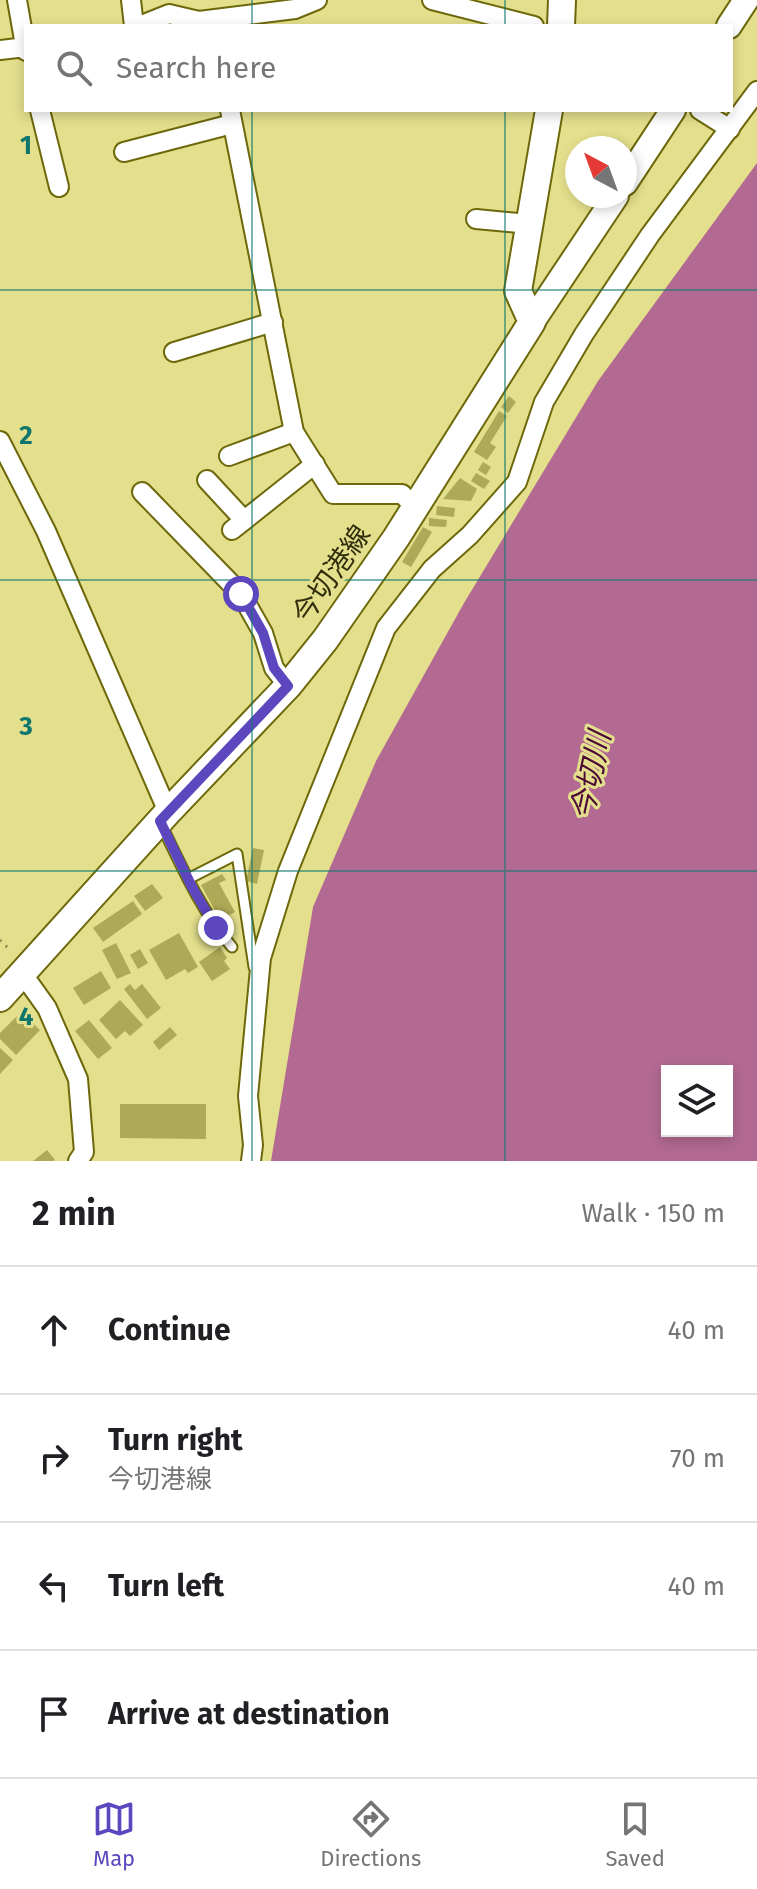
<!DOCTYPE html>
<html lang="en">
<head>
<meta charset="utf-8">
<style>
  body { margin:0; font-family:"Fira Sans","Noto Sans JP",sans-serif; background:#f6f6f6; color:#202124 }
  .controls { position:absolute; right:24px; bottom:24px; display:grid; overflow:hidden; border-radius:0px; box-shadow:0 4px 12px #0003 }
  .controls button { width:72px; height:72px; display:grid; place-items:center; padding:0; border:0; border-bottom:2px solid #e0e0e0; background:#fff; color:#202124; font:40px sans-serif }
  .compass { position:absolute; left:565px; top:136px; width:72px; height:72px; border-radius:50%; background:#fff; box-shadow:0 4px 12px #0003; rotate:319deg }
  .stop { position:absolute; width:24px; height:24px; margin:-18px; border:6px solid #5d47bf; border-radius:50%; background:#fff }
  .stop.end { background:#5d47bf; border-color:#fff; box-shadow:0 2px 8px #0008 }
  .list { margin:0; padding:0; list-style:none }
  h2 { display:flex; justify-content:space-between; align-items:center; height:104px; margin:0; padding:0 32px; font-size:34px }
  h2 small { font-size:26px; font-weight:400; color:#757577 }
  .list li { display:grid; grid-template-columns:52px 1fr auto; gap:24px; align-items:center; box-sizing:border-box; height:128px; padding:0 32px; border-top:2px solid #e0e0e0 }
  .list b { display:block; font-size:30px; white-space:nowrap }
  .list p { margin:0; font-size:26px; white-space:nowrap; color:#757577 }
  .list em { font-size:26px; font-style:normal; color:#757577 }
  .icon { flex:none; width:44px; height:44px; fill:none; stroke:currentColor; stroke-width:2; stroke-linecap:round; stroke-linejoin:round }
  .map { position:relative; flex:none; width:757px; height:1161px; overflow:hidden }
  .search { position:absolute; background:#fff; box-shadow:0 4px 12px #0003; left:24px; right:24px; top:24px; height:88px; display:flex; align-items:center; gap:20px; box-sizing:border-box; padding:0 28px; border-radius:0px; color:#757577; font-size:30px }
  .sheet { height:616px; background:#fff }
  nav { display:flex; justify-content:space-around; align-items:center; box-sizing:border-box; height:112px; border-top:2px solid #e0e0e0; background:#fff; font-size:22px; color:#757577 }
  nav a { display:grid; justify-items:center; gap:4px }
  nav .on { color:#5d47bf }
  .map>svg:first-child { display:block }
  .water { fill:#b36a92; fill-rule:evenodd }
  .building { fill:#ada956 }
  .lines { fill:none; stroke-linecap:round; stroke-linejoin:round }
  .service-casing { stroke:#6d680a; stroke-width:13 }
  .minor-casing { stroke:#6d680a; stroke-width:22 }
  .tertiary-casing { stroke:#6d680a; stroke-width:28 }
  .secondary-casing { stroke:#6d680a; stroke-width:30 }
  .path { stroke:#928f52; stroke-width:3; stroke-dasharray:2 6; stroke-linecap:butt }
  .service { stroke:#fff; stroke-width:9 }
  .minor { stroke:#fff; stroke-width:18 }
  .tertiary { stroke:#fff; stroke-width:24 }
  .secondary { stroke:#fff; stroke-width:26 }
  .route { stroke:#5d47bf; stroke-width:10 }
  .grid { fill:none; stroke:#0f766e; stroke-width:2; stroke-opacity:0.55 }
  .labels { text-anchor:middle; stroke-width:6; stroke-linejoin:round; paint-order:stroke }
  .street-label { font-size:28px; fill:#312f0c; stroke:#e3df8c }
  .water-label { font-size:30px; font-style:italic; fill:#4d0936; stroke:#e3df8c }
  .grid-label { font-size:26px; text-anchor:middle; font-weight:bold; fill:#0f766e; stroke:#e3df8c; stroke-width:6; stroke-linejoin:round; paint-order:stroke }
</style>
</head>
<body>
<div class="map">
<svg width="757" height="1161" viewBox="0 0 757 1161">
  <rect width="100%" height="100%" fill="#e3df8c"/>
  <path class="water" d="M 757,163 L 757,1161 L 271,1161 L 313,907 L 376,761 L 464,603 L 598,381 ZM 667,1071 L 727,1071 L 727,1131 L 667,1131 Z"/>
  <g class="building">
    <path d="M 509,396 L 516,402 L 508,413 L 501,407 Z"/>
    <path d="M 499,411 L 507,416 L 490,443 L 496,447 L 487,460 L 474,452 Z"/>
    <path d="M 483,462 L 491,467 L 486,475 L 478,470 Z"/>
    <path d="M 476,473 L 490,481 L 484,489 L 471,481 Z"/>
    <path d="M 460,478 L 477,489 L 471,501 L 443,499 Z"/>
    <path d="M 437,506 L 455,508 L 454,517 L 436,515 Z"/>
    <path d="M 429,518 L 447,520 L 446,527 L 429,526 Z"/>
    <path d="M 423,527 L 432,532 L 411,567 L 402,562 Z"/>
    <path d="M 253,848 L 264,850 L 257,884 L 246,881 Z"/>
    <path d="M 222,874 L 226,880 L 219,883 L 235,912 L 220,920 L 201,885 Z"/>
    <path d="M 152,884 L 163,898 L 145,911 L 134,896 Z"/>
    <path d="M 133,901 L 142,914 L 103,942 L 93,928 Z"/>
    <path d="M 179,933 L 198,967 L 188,973 L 185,969 L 166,980 L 149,950 Z"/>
    <path d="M 116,943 L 131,973 L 117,979 L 102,950 Z"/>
    <path d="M 220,947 L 227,958 L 224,961 L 230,969 L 212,981 L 199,962 Z"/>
    <path d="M 140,949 L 148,963 L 138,969 L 130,955 Z"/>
    <path d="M 101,971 L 111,988 L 84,1005 L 73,988 Z"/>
    <path d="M 130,984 L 135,990 L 142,984 L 161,1008 L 147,1019 L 124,989 Z"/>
    <path d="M 120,1000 L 143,1025 L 130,1036 L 125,1031 L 116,1039 L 99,1020 Z"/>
    <path d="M 21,1012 L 40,1030 L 16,1055 L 0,1039 L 0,1033 Z"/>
    <path d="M 89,1020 L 112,1048 L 98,1059 L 75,1031 Z"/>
    <path d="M 170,1027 L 177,1035 L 159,1050 L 153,1042 Z"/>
    <path d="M 0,1048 L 13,1060 L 0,1074 Z"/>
    <path d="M 120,1104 L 206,1104 L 206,1139 L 120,1138 Z"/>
    <path d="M 47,1150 L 55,1160 L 53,1161 L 33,1161 Z"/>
  </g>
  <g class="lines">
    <g class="service-casing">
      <g id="service">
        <path d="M 161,824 C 182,867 201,911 232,947"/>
        <path d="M 188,879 L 237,854 L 254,967"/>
      </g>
    </g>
    <g class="minor-casing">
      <g id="minor">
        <path d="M 17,0 L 26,51"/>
        <path d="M 131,0 L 134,26"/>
        <path d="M 432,0 L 534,26"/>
        <path d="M 139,26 L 169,14 L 199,21 L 295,9 L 317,0"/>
        <path d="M 0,50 L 26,47"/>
        <path d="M 40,110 L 59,187"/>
        <path d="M 230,110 L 294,432 L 333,494 L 402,494 L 415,507"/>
        <path d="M 700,110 L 730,129"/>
        <path d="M 124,152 L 232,124"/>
        <path d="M 476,219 L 529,224"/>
        <path d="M 174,352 L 273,322"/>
        <path d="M 0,441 L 46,531 L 168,812"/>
        <path d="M 229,456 L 294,432"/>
        <path d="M 207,480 L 244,520"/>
        <path d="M 142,492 L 241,594 L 263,633 L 274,668 L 288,686"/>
        <path d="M 232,530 L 315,464"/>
        <path d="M 22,973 L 47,1008 L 78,1079 L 84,1152 L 78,1161"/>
        <path d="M 251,1161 L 253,1145 L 248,1096 L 261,958 L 288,871 L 386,628 L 432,569 L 470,535 L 517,482 L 544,402 L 584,334 L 650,235 L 757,91"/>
      </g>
    </g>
    <g class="tertiary-casing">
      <g id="tertiary">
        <path d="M 729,26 L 746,0"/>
        <path d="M 625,183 L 673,110"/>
        <path d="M 532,322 L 616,196"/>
      </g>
    </g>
    <g class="secondary-casing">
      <g id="secondary">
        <path d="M 561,26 L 562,0"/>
        <path d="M 0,998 L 168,812 L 288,686 L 325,640 L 396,538 L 532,322 L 518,291 L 549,110"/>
      </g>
    </g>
    <path class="path" d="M 0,940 L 11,951"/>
    <use href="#service" class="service"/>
    <use href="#minor" class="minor"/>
    <use href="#tertiary" class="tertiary"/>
    <use href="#secondary" class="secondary"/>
  </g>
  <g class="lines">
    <path class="route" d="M 216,928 L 192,887 L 160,821 L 288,686 L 274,668 L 263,633 L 241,594"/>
  </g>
  <path class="grid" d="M 252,0 L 252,26M 505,0 L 505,26M 252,110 L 252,1161M 505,110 L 505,1161M 0,290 L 757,290M 0,580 L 757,580M 0,871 L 757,871"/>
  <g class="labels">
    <g class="street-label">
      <text transform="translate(331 574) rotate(-55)" y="10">今切港線</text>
    </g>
    <g class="water-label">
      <text transform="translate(591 776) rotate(-78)" y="10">今切川</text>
    </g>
  </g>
  <g class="grid-label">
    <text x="26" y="154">1</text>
    <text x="26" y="444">2</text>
    <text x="26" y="735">3</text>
    <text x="26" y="1025">4</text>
  </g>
</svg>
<div class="controls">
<button><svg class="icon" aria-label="layers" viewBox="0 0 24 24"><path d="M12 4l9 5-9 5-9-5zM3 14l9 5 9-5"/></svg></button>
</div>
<svg class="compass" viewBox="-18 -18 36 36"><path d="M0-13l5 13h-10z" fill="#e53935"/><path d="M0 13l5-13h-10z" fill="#757577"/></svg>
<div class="stop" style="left:241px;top:594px"></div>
<div class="stop end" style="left:216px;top:928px"></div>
<div class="search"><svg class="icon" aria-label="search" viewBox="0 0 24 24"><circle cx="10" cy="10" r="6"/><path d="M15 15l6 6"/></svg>Search here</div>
</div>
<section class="sheet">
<h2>2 min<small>Walk · 150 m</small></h2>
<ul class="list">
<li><svg class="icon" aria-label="ahead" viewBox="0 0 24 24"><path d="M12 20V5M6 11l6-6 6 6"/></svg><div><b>Continue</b></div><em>40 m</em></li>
<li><svg class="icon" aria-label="right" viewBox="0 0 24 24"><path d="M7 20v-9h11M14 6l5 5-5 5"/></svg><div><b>Turn right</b><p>今切港線</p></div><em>70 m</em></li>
<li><svg class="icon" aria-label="left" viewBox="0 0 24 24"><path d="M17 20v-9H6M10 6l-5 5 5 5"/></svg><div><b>Turn left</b></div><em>40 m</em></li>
<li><svg class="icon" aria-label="arrive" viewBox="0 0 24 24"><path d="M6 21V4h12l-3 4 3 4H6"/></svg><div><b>Arrive at destination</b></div></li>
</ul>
</section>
<nav>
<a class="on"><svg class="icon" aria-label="map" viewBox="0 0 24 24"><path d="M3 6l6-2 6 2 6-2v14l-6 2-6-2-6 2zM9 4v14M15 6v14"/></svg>Map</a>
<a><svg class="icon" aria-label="directions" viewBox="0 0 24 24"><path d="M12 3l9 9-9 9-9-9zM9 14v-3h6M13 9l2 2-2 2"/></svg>Directions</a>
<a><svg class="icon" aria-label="saved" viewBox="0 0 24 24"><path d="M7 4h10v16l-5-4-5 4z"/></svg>Saved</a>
</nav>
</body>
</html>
